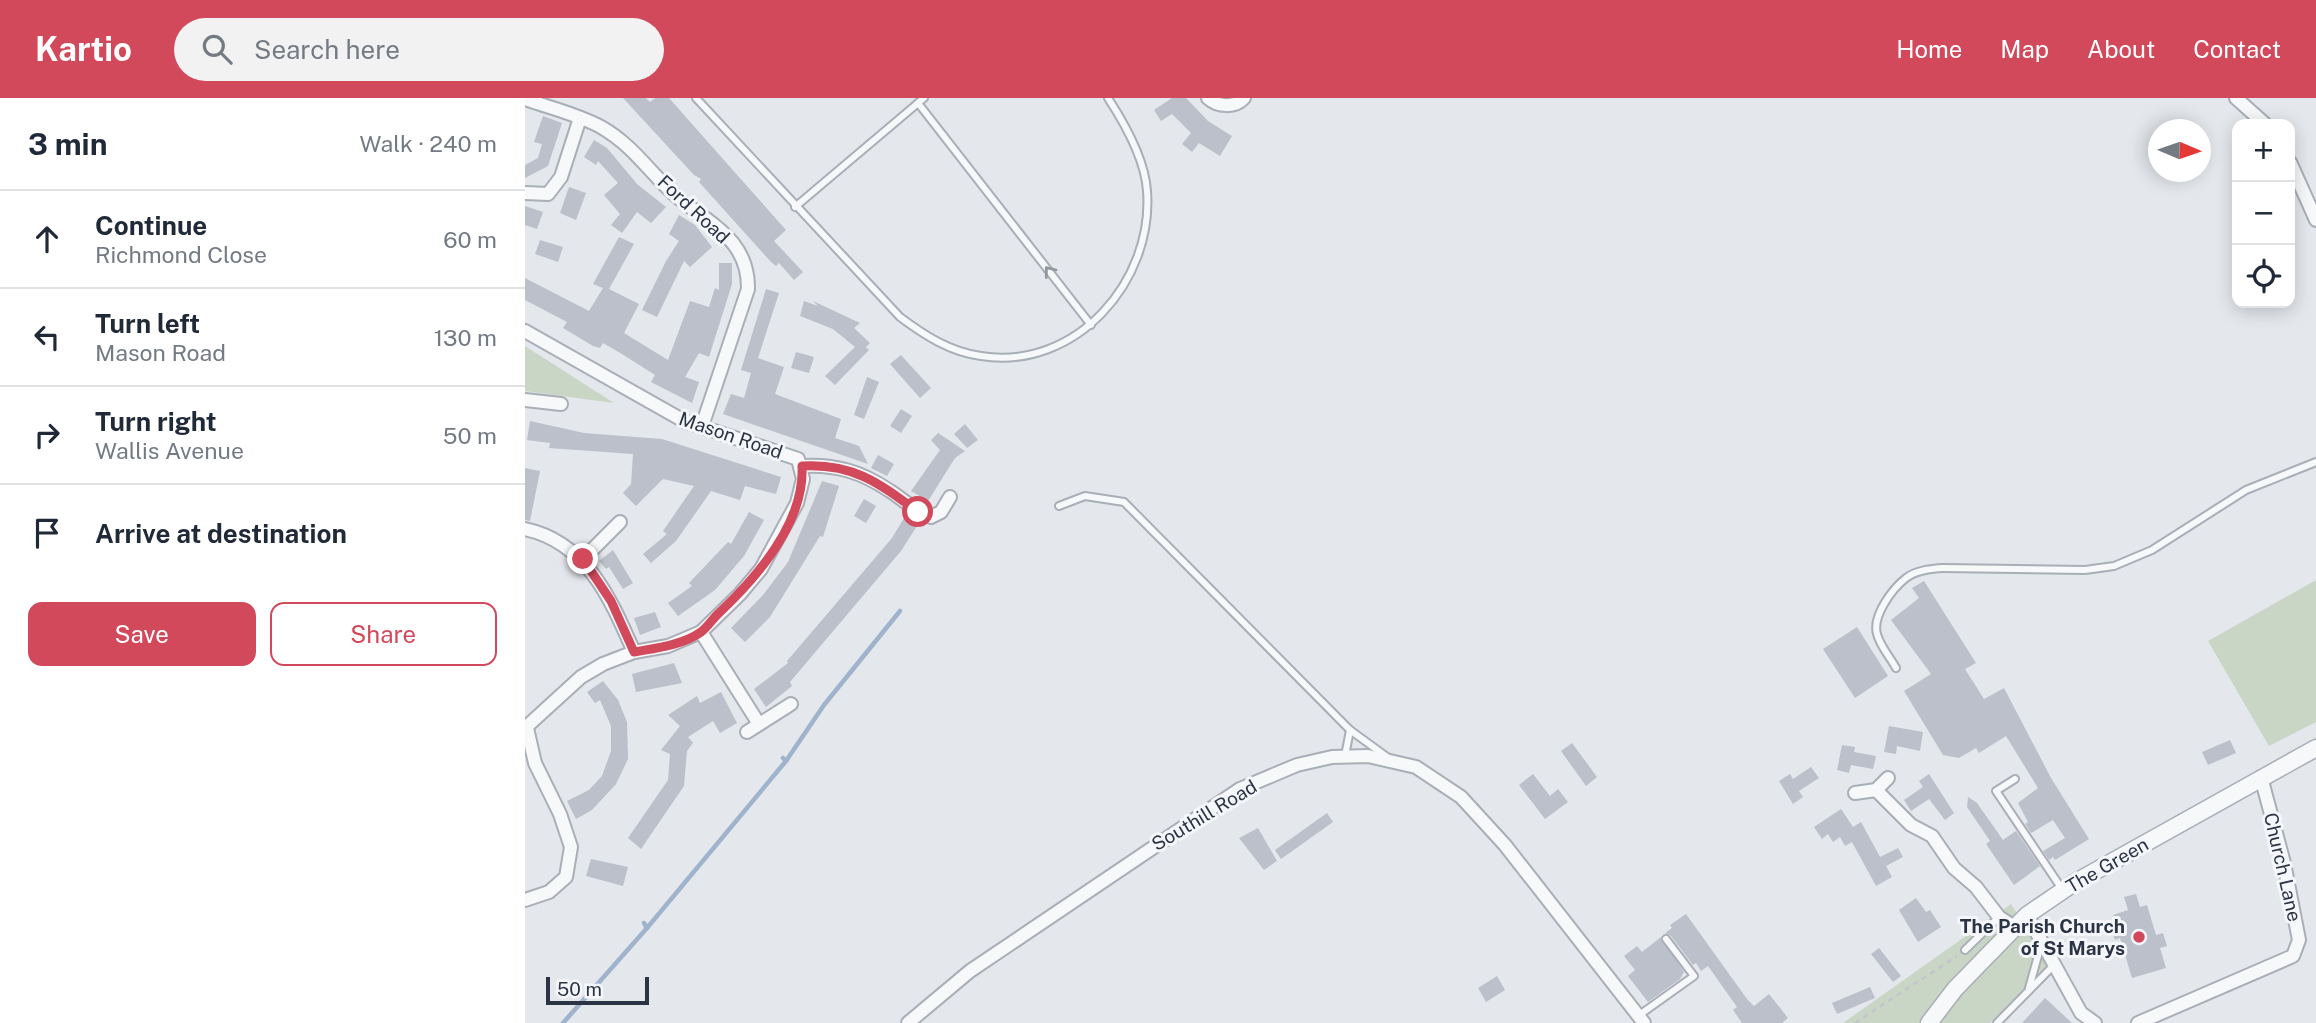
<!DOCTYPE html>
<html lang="en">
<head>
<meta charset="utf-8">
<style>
  body { margin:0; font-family:"Public Sans",sans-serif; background:#f2f2f3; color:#1f2937 }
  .controls { position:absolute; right:21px; top:21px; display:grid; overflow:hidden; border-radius:14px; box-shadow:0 4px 18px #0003 }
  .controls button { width:63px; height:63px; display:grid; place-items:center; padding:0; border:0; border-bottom:2px solid #e0e1e3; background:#fff; color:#1f2937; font:35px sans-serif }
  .compass { position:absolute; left:1623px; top:21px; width:63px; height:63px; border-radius:50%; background:#fff; box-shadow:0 4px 18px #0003; rotate:92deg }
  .scale { position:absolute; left:21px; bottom:18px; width:103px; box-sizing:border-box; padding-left:7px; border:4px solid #2b3445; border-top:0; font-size:19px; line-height:24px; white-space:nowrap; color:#2b3445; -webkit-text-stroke:5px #f4f6f9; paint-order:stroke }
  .stop { position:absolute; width:21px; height:21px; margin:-16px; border:5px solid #d1495b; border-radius:50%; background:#fff }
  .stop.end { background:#d1495b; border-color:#fff; box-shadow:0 2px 7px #0008 }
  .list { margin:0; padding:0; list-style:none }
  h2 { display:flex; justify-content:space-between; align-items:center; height:91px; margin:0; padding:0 28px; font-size:30px }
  h2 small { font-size:23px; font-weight:400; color:#747a83 }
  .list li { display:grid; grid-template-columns:46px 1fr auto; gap:21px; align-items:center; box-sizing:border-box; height:98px; padding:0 28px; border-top:2px solid #e0e1e3 }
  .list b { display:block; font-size:26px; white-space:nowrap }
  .list p { margin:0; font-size:23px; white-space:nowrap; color:#747a83 }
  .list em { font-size:23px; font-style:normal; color:#747a83 }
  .actions { display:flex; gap:14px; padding:21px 28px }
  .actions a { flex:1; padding:16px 0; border:2px solid #d1495b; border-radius:14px; text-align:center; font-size:24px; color:#d1495b }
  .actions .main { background:#d1495b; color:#fff }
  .icon { flex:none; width:38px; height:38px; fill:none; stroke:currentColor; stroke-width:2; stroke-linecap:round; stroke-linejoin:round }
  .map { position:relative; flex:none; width:1791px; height:925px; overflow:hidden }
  header { display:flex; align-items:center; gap:42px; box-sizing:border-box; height:98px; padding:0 35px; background:#d1495b; color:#fff }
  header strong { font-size:33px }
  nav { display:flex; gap:38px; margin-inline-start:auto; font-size:24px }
  .search { width:490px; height:63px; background:#f2f2f3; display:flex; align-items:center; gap:18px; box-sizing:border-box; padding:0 24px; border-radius:38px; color:#747a83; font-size:26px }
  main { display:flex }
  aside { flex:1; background:#fff }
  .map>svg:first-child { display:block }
  .green { fill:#c9d6c5 }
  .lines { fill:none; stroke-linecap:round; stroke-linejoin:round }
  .stream { stroke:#9fb4cc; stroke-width:4.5 }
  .building { fill:#bbc0ca }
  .service-casing { stroke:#a9aeb7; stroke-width:10 }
  .minor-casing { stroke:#a9aeb7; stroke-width:16 }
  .tertiary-casing { stroke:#a9aeb7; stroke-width:19 }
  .path { stroke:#c2c5cb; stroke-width:2.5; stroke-dasharray:5 5; stroke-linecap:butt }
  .service { stroke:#f7f8fa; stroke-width:6 }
  .minor { stroke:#f7f8fa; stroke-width:12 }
  .tertiary { stroke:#f7f8fa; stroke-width:16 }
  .oneway { stroke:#9196a0 }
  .route { stroke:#d1495b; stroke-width:9 }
  .poi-dot { fill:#d1495b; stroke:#f4f6f9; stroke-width:2.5 }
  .labels { text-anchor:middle; stroke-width:6; stroke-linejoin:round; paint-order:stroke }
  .street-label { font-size:19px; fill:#2b3445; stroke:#f4f6f9 }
  .poi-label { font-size:19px; font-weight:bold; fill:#2b3445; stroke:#f4f6f9; text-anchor:end }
</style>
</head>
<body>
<header>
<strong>Kartio</strong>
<div class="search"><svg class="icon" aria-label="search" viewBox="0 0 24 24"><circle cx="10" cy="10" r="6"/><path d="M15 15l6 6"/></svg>Search here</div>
<nav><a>Home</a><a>Map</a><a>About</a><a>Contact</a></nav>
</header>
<main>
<aside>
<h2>3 min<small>Walk · 240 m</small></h2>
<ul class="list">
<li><svg class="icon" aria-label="ahead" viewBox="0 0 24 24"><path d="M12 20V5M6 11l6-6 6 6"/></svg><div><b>Continue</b><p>Richmond Close</p></div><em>60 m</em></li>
<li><svg class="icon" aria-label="left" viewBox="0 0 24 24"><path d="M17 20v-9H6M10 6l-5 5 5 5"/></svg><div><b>Turn left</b><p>Mason Road</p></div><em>130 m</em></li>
<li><svg class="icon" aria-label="right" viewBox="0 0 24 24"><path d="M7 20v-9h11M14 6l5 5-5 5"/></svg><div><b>Turn right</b><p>Wallis Avenue</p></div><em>50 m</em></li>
<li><svg class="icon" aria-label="arrive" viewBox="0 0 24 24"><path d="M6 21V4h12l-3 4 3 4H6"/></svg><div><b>Arrive at destination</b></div></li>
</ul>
<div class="actions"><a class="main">Save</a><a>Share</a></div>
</aside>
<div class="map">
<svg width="1791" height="925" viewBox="0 0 1791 925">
  <rect width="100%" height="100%" fill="#e4e7ec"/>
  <g class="green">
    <path d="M 0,248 L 89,305 L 0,293 Z"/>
    <path d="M 1791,482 L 1791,624 L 1744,648 L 1683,543 Z"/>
    <path d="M 1486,806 L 1524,866 L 1465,925 L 1318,925 Z"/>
  </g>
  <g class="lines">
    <g class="stream">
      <path d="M 258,660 L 261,663 L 299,607 L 375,513"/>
      <path d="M 119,825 L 122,830 L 261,663"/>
      <path d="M 38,925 L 122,830"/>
    </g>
  </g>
  <g class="building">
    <path d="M 98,0 L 121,0 L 125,4 L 130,0 L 144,0 L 261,132 L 249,143 L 278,174 L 269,182 L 254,165 L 251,168 L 246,164 L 174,84 L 176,81 L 169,77 Z"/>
    <path d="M 647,0 L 661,0 L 683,23 L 707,38 L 695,58 L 674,45 L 667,54 L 657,46 L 666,35 L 647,16 L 636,23 L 629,12 Z"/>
    <path d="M 18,18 L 37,25 L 23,68 L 0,80 L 0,67 L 13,60 L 17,46 L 9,44 Z"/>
    <path d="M 69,42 L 82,50 L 112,86 L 141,109 L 126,125 L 112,114 L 97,135 L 86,127 L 95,116 L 79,97 L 93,85 L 73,63 L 71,67 L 59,59 Z"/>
    <path d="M 44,89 L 61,95 L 51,122 L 35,115 Z"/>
    <path d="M 0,108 L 18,114 L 12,131 L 0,127 Z"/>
    <path d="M 154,117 L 170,127 L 187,149 L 165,169 L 159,163 L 132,219 L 117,212 L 141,163 L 154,143 L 144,136 Z"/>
    <path d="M 94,139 L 109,146 L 84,191 L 114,206 L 99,235 L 143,262 L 165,203 L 184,209 L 190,190 L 194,192 L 194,165 L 207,165 L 207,186 L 184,259 L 174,255 L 160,279 L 174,284 L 167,305 L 126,284 L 130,277 L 97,256 L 78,245 L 75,250 L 68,248 L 38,230 L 42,224 L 0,202 L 0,180 L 64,213 L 78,190 L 68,186 Z"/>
    <path d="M 15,142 L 38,149 L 33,164 L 10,156 Z"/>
    <path d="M 241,191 L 254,195 L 233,260 L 259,269 L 250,296 L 316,321 L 310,340 L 334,348 L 343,366 L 198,316 L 206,296 L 219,300 L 226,275 L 216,272 Z"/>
    <path d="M 279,203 L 293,208 L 288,203 L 335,225 L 329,230 L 345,245 L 341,249 L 344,252 L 310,287 L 300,278 L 330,249 L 308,231 L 275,218 Z"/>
    <path d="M 271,254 L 289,259 L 284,275 L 266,270 Z"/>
    <path d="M 376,257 L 406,290 L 395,300 L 365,266 Z"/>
    <path d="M 342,279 L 354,284 L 339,321 L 329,317 Z"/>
    <path d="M 376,311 L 387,318 L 376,335 L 365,328 Z"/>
    <path d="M 5,323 L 59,335 L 137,341 L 256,379 L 251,396 L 220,388 L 215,402 L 186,393 L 151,443 L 126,465 L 118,456 L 142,436 L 138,433 L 169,388 L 138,381 L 111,408 L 98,395 L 106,386 L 108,356 L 24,350 L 25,345 L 2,342 Z"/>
    <path d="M 440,326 L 453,342 L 442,350 L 429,336 Z"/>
    <path d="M 413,335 L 440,353 L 430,360 L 403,403 L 386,393 L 415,352 L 406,342 Z"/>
    <path d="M 353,357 L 369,366 L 362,378 L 346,370 Z"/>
    <path d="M 0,370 L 15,373 L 5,423 L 0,422 Z"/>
    <path d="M 297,383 L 314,388 L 298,439 L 295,438 L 245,519 L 220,544 L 206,530 L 238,497 L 263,464 Z"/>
    <path d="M 339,401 L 351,408 L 341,425 L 329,418 Z"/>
    <path d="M 224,414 L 239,422 L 219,458 L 190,492 L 153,518 L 143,505 L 167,488 L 164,485 L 203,444 L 206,446 Z"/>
    <path d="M 379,420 L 392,428 L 376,453 L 265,584 L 267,588 L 241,609 L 229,591 L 263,565 L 262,563 L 367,440 Z"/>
    <path d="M 88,452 L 108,485 L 98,491 L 84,469 L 81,471 L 74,463 Z"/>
    <path d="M 1399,483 L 1451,565 L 1440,571 L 1459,601 L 1479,590 L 1526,680 L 1564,741 L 1530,762 L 1528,759 L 1524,762 L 1518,753 L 1540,740 L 1528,722 L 1506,735 L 1500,726 L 1503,724 L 1493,705 L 1513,690 L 1481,638 L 1454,655 L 1451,650 L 1434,660 L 1418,657 L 1379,593 L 1406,576 L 1366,522 L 1394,500 L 1387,490 Z"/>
    <path d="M 130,514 L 136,529 L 115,537 L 109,520 Z"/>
    <path d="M 1332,529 L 1363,578 L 1330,600 L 1298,551 Z"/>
    <path d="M 149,565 L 157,585 L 111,594 L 107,576 Z"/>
    <path d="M 78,583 L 93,602 L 102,624 L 103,661 L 91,686 L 67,712 L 51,721 L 42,703 L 64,692 L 77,678 L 86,653 L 86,628 L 75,602 L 70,605 L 62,594 Z"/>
    <path d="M 196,594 L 212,625 L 195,635 L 188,623 L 163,639 L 168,645 L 162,653 L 159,688 L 116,751 L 103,740 L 143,682 L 145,656 L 136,652 L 155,628 L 143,617 L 172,598 L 175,605 Z"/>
    <path d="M 1364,628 L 1398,634 L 1395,653 L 1372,648 L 1371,656 L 1359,654 Z"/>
    <path d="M 1705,642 L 1711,655 L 1683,667 L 1677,654 Z"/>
    <path d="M 1047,645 L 1072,679 L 1061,688 L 1036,653 Z"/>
    <path d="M 1317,647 L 1330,649 L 1329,654 L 1351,658 L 1348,671 L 1326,667 L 1324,675 L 1312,672 Z"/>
    <path d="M 1286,669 L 1294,680 L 1274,693 L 1278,699 L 1268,706 L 1254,683 L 1265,676 L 1268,681 Z"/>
    <path d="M 1008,676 L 1025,698 L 1033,691 L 1043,704 L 1020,721 L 994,687 Z"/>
    <path d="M 1404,676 L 1429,715 L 1420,722 L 1404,701 L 1386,713 L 1379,702 L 1398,689 L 1394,683 Z"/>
    <path d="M 1443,699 L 1452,705 L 1478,742 L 1491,733 L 1515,768 L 1489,787 L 1461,746 L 1465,743 L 1442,709 Z"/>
    <path d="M 1316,711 L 1328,729 L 1336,724 L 1355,759 L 1373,750 L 1378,759 L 1361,768 L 1367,779 L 1351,788 L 1327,744 L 1320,748 L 1315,739 L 1308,744 L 1303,736 L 1297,741 L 1289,729 Z"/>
    <path d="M 802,715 L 808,724 L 756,761 L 750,752 Z"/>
    <path d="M 733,730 L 752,763 L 739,772 L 714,740 Z"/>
    <path d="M 66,761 L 103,769 L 98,788 L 61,778 Z"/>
    <path d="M 1611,796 L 1615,809 L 1622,807 L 1631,837 L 1638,835 L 1642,848 L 1635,850 L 1641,870 L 1607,880 L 1595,840 L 1590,842 L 1586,831 L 1591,829 L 1588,817 L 1603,812 L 1599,799 Z"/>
    <path d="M 1391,800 L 1401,814 L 1405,812 L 1416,829 L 1393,844 L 1374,812 Z"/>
    <path d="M 1161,816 L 1222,901 L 1229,908 L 1244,896 L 1263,920 L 1257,925 L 1217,925 L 1208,912 L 1212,909 L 1183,868 L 1176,873 L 1171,865 L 1168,867 L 1146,838 L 1140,835 L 1147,830 L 1145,827 Z"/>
    <path d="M 1136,839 L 1159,874 L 1155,881 L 1123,904 L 1103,878 L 1110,872 L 1099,858 L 1112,848 L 1117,854 Z"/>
    <path d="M 1354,850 L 1376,878 L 1368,884 L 1346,856 Z"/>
    <path d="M 972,878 L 980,892 L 961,904 L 953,890 Z"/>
    <path d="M 1345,889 L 1350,900 L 1312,916 L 1307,905 Z"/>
    <path d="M 1520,900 L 1547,925 L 1497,925 Z"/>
  </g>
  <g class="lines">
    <g class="service-casing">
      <g id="service">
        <path d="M 171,0 L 375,219 C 399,237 425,254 456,258 C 551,273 629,183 622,93 C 620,61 600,26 583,0"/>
        <path d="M 393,5 L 566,227"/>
        <path d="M 270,109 L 399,0"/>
        <path d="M 534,408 L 560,398 L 599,404 L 825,632 L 862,659"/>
        <path d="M 1371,570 C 1365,559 1355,548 1352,536 C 1347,518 1367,491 1381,480 C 1391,472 1406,471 1418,470 L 1560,472 L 1589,468 L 1627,452 L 1721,392 L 1791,364"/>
        <path d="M 820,658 L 825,632"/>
        <path d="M 1490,681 L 1471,693 L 1537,791"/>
        <path d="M 1440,852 L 1474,819"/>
        <path d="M 1504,890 L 1516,847"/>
        <path d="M 1113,918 L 1169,878 L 1141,841"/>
        <path d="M 1472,925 L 1530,866"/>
      </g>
    </g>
    <g class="minor-casing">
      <g id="minor">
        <path d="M 683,0 C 693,9 710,10 719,0"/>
        <path d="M 1711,0 L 1740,26"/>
        <path d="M 0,1 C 25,10 52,16 76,29 C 109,48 124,74 151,98 C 183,125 224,141 223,191 L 177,328"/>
        <path d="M 1765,64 L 1791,122"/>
        <path d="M 0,95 L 23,96 L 36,79 L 55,20"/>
        <path d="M 0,233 L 159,323 L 273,361 L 278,381 L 272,405 L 236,471 L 215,496 L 176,534 L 143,548 L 109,554 L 78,566 L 56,579 L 0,630"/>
        <path d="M 0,302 L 36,306"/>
        <path d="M 277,368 C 311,366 337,374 365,393 C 379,402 390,413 406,419 L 416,414 L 425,399"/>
        <path d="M 0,431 C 62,444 86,502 109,554"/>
        <path d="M 58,461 L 95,424"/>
        <path d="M 176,534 L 234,626"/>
        <path d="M 222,634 L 266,606"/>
        <path d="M 1363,680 L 1351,692 L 1386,727 L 1407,738 L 1429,770 L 1451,789 L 1474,819 L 1489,829"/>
        <path d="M 1330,695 L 1351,692"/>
        <path d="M 0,802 L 24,794 L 41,779 L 46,749 L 35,716 L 10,665 L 2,630"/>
        <path d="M 1502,817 L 1556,915 L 1570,925"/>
        <path d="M 383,925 L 445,873 L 715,691 L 772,667 L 807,659 L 843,658 L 891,669 L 936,699 L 980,747 L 1119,925"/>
        <path d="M 1613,925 L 1768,858 L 1774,842 L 1759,765 L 1736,679"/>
      </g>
    </g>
    <g class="tertiary-casing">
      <path id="tertiary" d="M 1404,925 L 1430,891 L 1502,817 L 1549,785 L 1791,650"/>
    </g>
    <path class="path" d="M 1330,925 L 1432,858"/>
    <use href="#service" class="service"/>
    <use href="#minor" class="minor"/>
    <use href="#tertiary" class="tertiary"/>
  </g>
  <defs><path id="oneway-chevron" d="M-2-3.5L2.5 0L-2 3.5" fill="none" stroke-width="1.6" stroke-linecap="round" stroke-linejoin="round" transform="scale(1.75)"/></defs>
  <use class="oneway" href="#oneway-chevron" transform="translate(524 173) rotate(-128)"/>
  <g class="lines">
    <path class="route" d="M 58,461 L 86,503 L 109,554 C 131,550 158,547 176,534 C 183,529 188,520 195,514 C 233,478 280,424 277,368 C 328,365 354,385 393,414"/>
  </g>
  <circle class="poi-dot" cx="1614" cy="839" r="7"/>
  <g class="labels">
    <g class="street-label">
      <text transform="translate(169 111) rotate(43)" y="7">Ford Road</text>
      <text transform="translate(206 337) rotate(19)" y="7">Mason Road</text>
      <text transform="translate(679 717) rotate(-31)" y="7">Southill Road</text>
      <text transform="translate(1582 767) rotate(-30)" y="7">The Green</text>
      <text transform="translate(1758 769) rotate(77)" y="7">Church Lane</text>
    </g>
    <g class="poi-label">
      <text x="1600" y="835">The Parish Church<tspan x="1600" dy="22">of St Marys</tspan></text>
    </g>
  </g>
</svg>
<div class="controls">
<button>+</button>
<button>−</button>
<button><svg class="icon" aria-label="locate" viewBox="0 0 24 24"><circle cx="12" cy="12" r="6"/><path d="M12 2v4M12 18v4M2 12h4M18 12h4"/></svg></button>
</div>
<svg class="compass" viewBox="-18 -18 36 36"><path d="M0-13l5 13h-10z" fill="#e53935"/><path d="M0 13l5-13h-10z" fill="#747a83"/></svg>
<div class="scale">50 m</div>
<div class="stop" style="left:393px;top:414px"></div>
<div class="stop end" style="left:58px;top:461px"></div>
</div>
</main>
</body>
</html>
